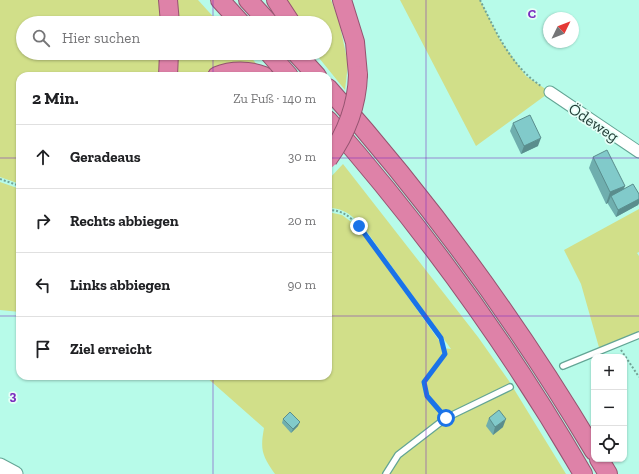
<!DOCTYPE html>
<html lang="de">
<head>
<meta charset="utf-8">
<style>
  body { margin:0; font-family:"Zilla Slab",serif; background:#f6f6f6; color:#202124 }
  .controls { position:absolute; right:12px; bottom:12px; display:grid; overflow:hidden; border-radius:8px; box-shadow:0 1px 3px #0004 }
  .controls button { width:36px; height:36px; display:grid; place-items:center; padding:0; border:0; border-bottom:1px solid #e0e0e0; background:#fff; color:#202124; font:20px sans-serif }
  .compass { position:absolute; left:543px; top:12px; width:36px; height:36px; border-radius:50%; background:#fff; box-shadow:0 1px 3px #0004; rotate:47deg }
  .stop { position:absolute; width:12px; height:12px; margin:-9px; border:3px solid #1a73e8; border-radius:50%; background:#fff }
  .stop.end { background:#1a73e8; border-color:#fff; box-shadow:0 1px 4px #0008 }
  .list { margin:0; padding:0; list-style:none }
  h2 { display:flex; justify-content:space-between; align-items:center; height:52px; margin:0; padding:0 16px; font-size:17px }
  h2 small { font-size:13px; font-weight:400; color:#757577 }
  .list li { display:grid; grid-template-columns:26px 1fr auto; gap:12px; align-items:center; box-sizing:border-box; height:64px; padding:0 16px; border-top:1px solid #e0e0e0 }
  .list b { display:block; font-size:15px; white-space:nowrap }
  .list em { font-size:13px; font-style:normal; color:#757577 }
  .icon { flex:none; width:22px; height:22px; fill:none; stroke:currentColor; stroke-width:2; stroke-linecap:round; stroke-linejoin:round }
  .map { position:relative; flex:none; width:639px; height:474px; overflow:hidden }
  .search { position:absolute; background:#fff; box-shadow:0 1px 3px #0004; left:16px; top:16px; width:316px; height:44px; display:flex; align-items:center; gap:10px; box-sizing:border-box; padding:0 14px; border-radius:22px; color:#757577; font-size:15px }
  .panel { position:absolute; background:#fff; box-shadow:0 1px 3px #0004; left:16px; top:72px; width:316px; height:308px; border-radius:12px }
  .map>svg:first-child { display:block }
  .green { fill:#d1df89 }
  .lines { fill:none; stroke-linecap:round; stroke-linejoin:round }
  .service-casing { stroke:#63a595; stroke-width:8 }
  .minor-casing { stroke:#63a595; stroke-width:13 }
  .secondary-casing { stroke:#63a595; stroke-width:17 }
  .trunk-casing { stroke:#955470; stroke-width:20 }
  .path { stroke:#71a396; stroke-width:2; stroke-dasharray:2 2; stroke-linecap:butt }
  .service { stroke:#fff; stroke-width:5.5 }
  .minor { stroke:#fff; stroke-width:11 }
  .secondary { stroke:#fff; stroke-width:15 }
  .trunk { stroke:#de82a8; stroke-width:18 }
  .trunk-bridge-casing { stroke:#955470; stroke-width:20; stroke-linecap:butt }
  .trunk-bridge { stroke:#de82a8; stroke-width:18 }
  .wall { fill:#6faeae }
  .shaded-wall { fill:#5a8d8d }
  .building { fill:#81caca; stroke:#5a8d8d }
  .route { stroke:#1a73e8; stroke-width:5 }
  .grid { fill:none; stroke:#7b2cbf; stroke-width:1; stroke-opacity:0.55 }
  .labels { text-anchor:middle; stroke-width:3.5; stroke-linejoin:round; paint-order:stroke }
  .street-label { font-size:16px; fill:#1d3932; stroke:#e5fff7 }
  .grid-label { font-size:13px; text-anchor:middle; font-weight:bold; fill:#7b2cbf; stroke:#e5fff7; stroke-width:3.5; stroke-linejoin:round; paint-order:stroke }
</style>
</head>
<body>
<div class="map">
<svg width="639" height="474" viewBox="0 0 639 474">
  <rect width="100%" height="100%" fill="#b7fbe9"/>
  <g class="green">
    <path d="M 0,0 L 163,0 L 165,23 L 23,23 L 23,53 L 165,53 L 163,76 L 20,76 L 20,184 L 0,177 Z"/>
    <path d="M 173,0 L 198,0 L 219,23 L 176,23 Z"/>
    <path d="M 283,0 L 331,0 L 339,21 L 348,64 L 345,90 L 315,53 L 325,53 L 325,23 L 297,23 Z"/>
    <path d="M 400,0 L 480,0 L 500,40 L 526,76 L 550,92 L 476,146 Z"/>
    <path d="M 175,53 L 247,53 L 261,69 L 221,68 L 204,76 L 174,76 Z"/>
    <path d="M 343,164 L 478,337 L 509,381 L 566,474 L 275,474 C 262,455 260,450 264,428 L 205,376 L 328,376 L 328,212 L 342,215 L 358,227 L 440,342 L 442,348 L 451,349 L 362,225 C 352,216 343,207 328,208 L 328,180 Z"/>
    <path d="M 0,182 L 20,189 L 20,312 L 0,310 Z"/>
    <path d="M 639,209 L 639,252 L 637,253 L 639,256 L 639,335 L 600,351 L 581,284 L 564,250 Z"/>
  </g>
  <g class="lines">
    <g class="service-casing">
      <g id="service">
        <path d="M 563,366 L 639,335"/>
        <path d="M 386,474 L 398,455 L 446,418 L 510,387"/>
      </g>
    </g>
    <g class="minor-casing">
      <path id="minor" d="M 550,92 L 639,152"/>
    </g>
    <g class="secondary-casing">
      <path id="secondary" d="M 0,466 L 15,474"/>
    </g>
    <g class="trunk-casing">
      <g id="trunk">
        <path d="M 168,0 L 170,23"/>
        <path d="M 220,0 L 241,23"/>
        <path d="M 248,0 L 269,23"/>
        <path d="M 276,0 L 291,23"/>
        <path d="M 342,0 L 355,42 L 358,75"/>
        <path d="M 269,53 L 289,76"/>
        <path d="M 296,53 L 317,76"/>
        <path d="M 168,76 L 169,53"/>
        <path d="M 217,76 C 231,70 250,70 264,76"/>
        <path d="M 328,88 C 428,200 517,322 594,451"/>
        <path d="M 328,120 C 424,229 510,348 583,474"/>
        <path d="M 599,459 L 608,474"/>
      </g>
    </g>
    <g class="path">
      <path d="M 480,0 C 496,32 511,66 541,86"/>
      <path d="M 0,179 L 20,186"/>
      <path d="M 328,210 C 342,210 349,216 359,226 L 441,338 L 445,354 L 424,382 L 427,396 L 441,412"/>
      <path d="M 621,350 L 639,377"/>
    </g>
    <use href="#service" class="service"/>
    <use href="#minor" class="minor"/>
    <use href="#secondary" class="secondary"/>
    <use href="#trunk" class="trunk"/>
    <g class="trunk-bridge-casing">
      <path id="trunk-bridge" d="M 328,159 C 346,134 357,106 358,75"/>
    </g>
    <use href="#trunk-bridge" class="trunk-bridge"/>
  </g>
  <g class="wall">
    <path d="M 513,123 L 538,146 L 521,154 L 510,131 Z"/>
    <path d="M 593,157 L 625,186 L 623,189 L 639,194 L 639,203 L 638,205 L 616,217 L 608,204 L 608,203 L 606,204 L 589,168 Z"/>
    <path d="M 489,418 L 503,427 L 493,435 L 486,426 Z"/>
    <path d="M 283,419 L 298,426 L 291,433 L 282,423 Z"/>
  </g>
  <g class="shaded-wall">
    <path d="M 541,138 L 538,146 L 521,154 L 524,146 Z"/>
    <path d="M 625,186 L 620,197 L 611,196 L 608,203 L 606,204 L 610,192 Z"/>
    <path d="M 639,199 L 639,203 L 638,205 L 616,217 L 618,210 Z"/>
    <path d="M 506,419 L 503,427 L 493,435 L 495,427 Z"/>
    <path d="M 300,422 L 298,426 L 291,433 L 293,429 Z"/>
  </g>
  <g class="building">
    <path d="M 530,115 L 541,138 L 524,146 L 513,123 Z"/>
    <path d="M 607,150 L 625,186 L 610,192 L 593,157 Z"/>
    <path d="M 633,184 L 639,194 L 639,199 L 618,210 L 611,196 Z"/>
    <path d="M 499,410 L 506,419 L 495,427 L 489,418 Z"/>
    <path d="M 290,412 L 300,422 L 293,429 L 283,419 Z"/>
  </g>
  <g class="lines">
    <path class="route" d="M 359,226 L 441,338 L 445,354 L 424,382 L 427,396 L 446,418"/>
  </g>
  <path class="grid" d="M 213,0 L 213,23M 426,0 L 426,474M 213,53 L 213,76M 0,158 L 20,158M 328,158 L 639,158M 0,316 L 20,316M 328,316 L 639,316M 213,376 L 213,474"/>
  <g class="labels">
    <g class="street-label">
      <text transform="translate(594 122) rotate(34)" y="6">Ödeweg</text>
    </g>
  </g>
  <g class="grid-label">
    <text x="532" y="18">C</text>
    <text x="13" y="400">3</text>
  </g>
</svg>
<div class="controls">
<button>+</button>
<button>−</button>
<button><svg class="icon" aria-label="locate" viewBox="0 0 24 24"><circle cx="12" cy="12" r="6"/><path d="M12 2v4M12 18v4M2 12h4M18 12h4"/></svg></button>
</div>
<svg class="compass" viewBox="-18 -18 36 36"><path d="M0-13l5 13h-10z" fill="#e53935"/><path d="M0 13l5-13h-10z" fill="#757577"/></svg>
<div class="stop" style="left:446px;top:418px"></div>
<div class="stop end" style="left:359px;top:226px"></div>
<div class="search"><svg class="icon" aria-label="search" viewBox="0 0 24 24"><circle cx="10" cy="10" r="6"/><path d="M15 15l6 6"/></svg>Hier suchen</div>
<section class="panel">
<h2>2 Min.<small>Zu Fuß · 140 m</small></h2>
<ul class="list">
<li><svg class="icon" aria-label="ahead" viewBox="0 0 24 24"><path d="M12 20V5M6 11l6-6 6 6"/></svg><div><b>Geradeaus</b></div><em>30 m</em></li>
<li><svg class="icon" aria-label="right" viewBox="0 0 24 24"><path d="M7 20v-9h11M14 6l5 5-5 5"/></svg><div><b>Rechts abbiegen</b></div><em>20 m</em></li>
<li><svg class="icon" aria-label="left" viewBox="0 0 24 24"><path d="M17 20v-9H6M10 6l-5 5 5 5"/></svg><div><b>Links abbiegen</b></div><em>90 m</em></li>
<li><svg class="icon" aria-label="arrive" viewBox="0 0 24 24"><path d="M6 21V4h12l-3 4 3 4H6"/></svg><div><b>Ziel erreicht</b></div></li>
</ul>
</section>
</div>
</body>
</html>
